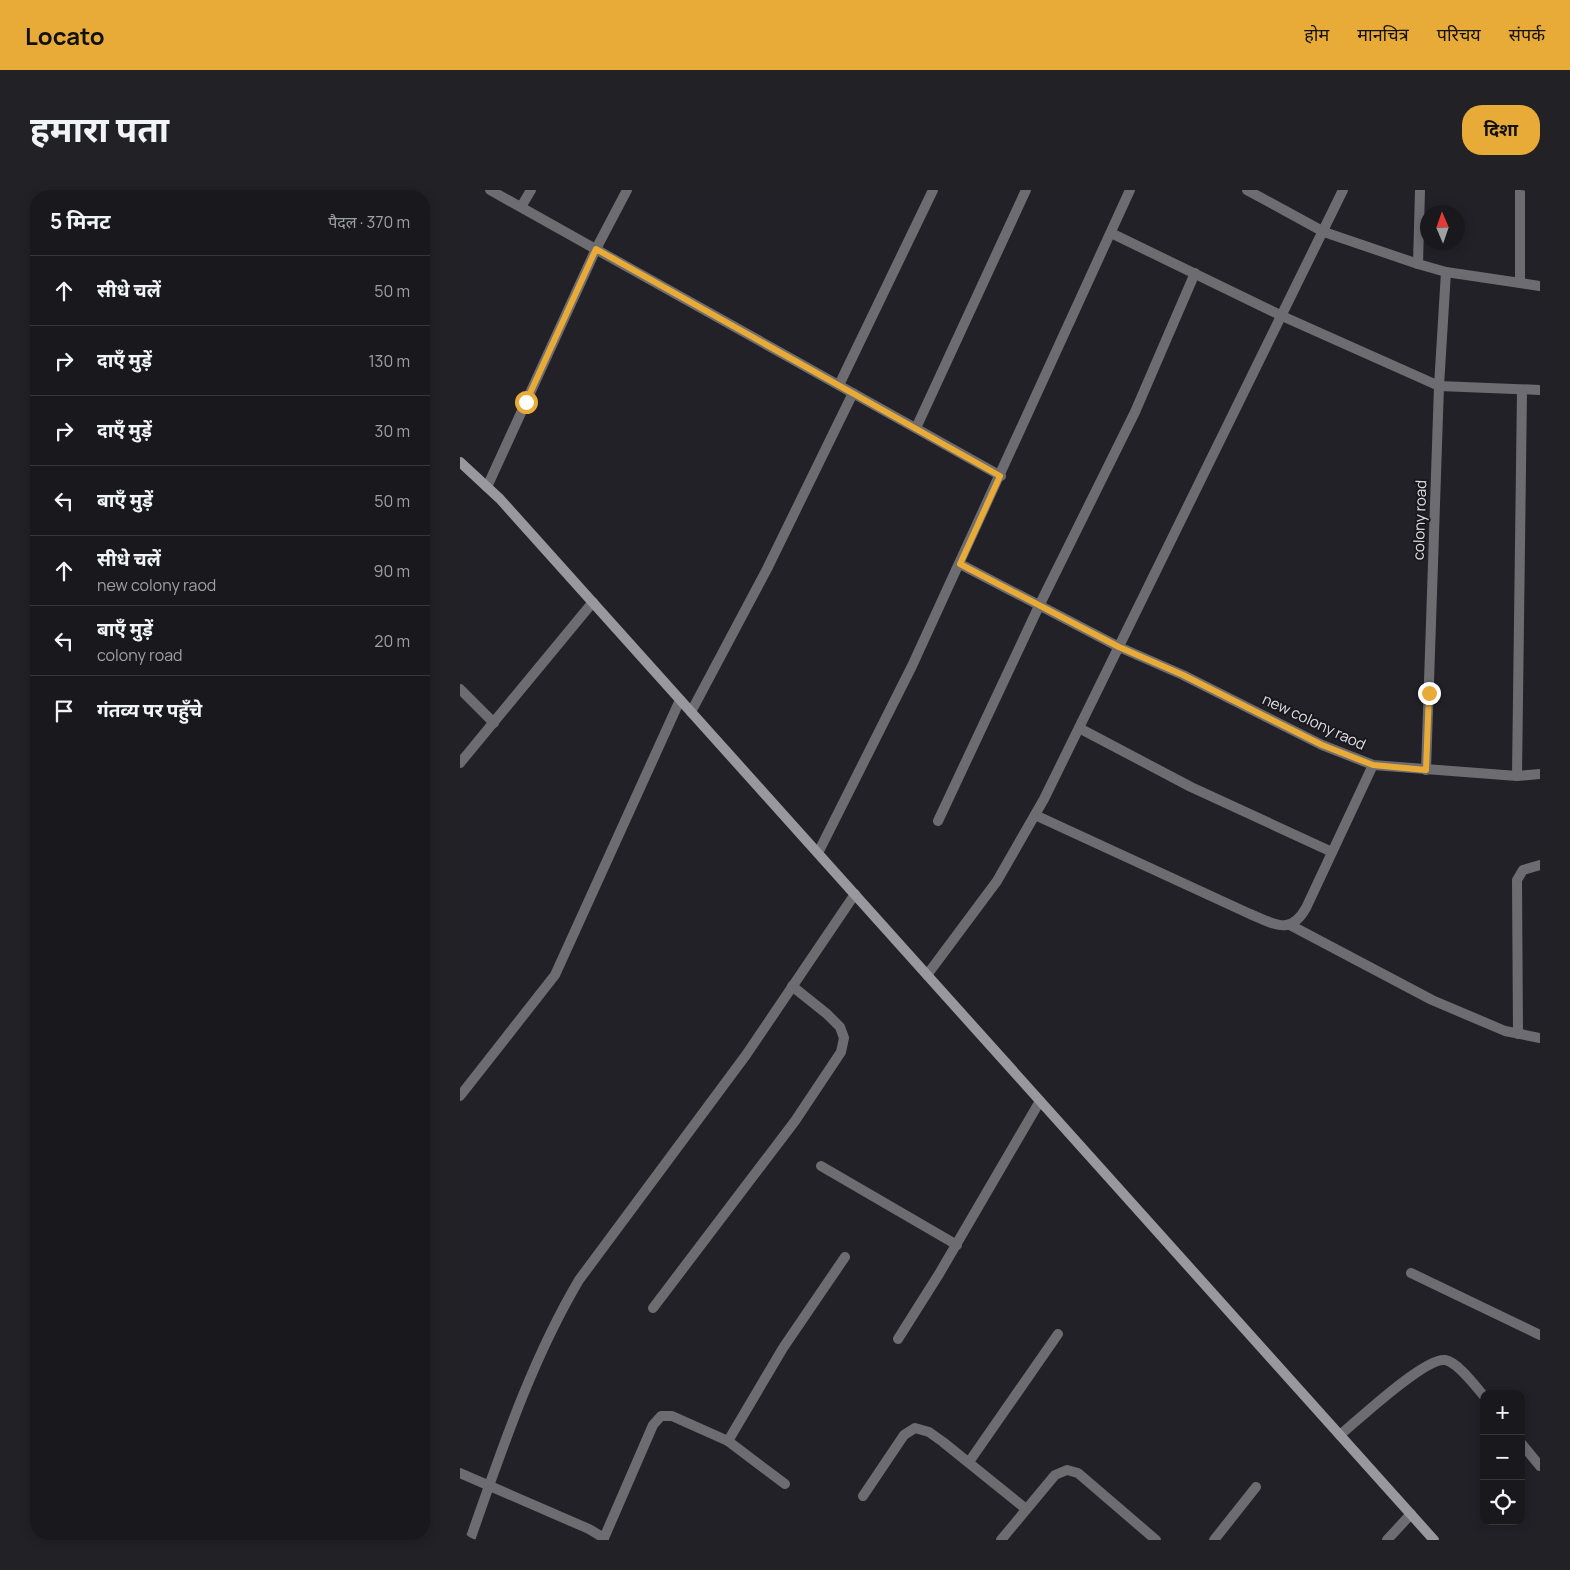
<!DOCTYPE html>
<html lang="hi">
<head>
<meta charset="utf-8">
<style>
  body { margin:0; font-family:Manrope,"Noto Sans Devanagari",sans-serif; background:#222226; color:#f1f3f6 }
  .controls { position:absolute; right:15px; bottom:15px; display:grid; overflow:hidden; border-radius:10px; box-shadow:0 2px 12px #0003 }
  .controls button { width:45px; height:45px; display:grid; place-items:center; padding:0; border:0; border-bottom:1px solid #37383b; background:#19191d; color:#f1f3f6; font:25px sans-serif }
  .compass { position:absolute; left:960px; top:15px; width:45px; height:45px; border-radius:50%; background:#19191d; box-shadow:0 2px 12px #0003; rotate:358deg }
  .stop { position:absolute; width:15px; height:15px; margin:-11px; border:4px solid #e9ab38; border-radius:50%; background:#fff }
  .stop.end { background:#e9ab38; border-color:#fff; box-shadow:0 1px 5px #0008 }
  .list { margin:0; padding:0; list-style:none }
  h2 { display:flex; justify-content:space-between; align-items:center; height:65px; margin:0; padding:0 20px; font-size:21px }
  h2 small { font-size:16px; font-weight:400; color:#9fa0a4 }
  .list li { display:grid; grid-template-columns:32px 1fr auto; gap:15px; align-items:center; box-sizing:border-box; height:70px; padding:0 20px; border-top:1px solid #37383b }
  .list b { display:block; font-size:19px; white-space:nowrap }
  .list p { margin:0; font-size:16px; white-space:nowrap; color:#9fa0a4 }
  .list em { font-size:16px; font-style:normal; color:#9fa0a4 }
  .icon { flex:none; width:28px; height:28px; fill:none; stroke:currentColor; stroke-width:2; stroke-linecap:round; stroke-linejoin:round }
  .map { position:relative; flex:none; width:1080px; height:1350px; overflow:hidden; border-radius:20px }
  header { display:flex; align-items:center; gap:30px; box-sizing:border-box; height:70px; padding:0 25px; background:#e9ab38; color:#111 }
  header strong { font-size:24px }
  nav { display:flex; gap:28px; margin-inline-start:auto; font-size:18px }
  .intro { display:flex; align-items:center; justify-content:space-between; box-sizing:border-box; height:120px; padding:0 30px }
  h1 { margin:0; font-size:35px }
  .button { padding:12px 22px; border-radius:20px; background:#e9ab38; color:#111; font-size:18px; font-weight:700 }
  main { display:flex; gap:30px; padding:0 30px }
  aside { flex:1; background:#19191d; border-radius:20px; box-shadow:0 2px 12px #0003 }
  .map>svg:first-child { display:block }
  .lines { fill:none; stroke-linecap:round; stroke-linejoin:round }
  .minor { stroke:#6d6d71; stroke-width:10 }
  .secondary { stroke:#99989e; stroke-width:10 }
  .route { stroke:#e9ab38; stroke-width:6 }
  .labels { text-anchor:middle; stroke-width:4; stroke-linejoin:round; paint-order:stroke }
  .street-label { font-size:15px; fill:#e0e0e4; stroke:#18181e }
</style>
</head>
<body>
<header>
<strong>Locato</strong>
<nav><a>होम</a><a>मानचित्र</a><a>परिचय</a><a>संपर्क</a></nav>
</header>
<div class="intro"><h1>हमारा पता</h1><a class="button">दिशा</a></div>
<main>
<aside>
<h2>5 मिनट<small>पैदल · 370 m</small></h2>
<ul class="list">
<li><svg class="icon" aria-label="ahead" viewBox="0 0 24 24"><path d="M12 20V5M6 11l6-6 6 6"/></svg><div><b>सीधे चलें</b></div><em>50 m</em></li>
<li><svg class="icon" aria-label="right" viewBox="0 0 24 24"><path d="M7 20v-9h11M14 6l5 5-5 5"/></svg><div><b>दाएँ मुड़ें</b></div><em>130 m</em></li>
<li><svg class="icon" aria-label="right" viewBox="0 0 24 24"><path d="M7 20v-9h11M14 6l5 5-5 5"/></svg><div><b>दाएँ मुड़ें</b></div><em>30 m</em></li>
<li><svg class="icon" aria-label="left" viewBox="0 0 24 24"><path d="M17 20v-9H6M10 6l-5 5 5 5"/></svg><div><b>बाएँ मुड़ें</b></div><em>50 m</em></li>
<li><svg class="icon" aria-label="ahead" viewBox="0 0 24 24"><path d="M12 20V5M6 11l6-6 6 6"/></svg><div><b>सीधे चलें</b><p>new colony raod</p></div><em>90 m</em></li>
<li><svg class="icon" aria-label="left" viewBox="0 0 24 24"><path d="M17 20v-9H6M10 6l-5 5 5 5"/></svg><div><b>बाएँ मुड़ें</b><p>colony road</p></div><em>20 m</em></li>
<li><svg class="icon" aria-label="arrive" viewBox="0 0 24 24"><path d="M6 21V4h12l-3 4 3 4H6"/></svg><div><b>गंतव्य पर पहुँचे</b></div></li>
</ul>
</aside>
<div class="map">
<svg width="1080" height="1350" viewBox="0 0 1080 1350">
  <rect width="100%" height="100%" fill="#212127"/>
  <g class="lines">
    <g class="minor">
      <path d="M 30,0 L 541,286"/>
      <path d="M 787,0 L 864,42 L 958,74 L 986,82 L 1080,96"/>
      <path d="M 61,17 L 71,0"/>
      <path d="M 651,43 L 822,126 L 979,196 L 1080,200"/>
      <path d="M 958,74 L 960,0"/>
      <path d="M 1060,93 L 1060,0"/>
      <path d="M 379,195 L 473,0"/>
      <path d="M 456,238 L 566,0"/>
      <path d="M 27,297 L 136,59 L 167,0"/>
      <path d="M 500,374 L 659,457 L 723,485 L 862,555 L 913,575 L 1057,586 L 1080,584"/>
      <path d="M 0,499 L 34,533"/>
      <path d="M 231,522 L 307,379 L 393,203"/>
      <path d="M 619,538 L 731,597 L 872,662"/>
      <path d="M 0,573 L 133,412"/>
      <path d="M 966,580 L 979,196 L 986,82"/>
      <path d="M 1057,586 L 1062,200"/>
      <path d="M 575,625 L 790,724 C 815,734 830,746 846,718 L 913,575"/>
      <path d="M 478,631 L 579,416 L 675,222 L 735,83"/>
      <path d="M 358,663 L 452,476 L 670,0"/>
      <path d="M 830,735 L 972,810 L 1045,841 L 1080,848"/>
      <path d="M 467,785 L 537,691 L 584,609 L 883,0"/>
      <path d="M 1058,844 L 1057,690 L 1063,680 L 1080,675"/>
      <path d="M 0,906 L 95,785 L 220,510"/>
      <path d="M 361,976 L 497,1055"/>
      <path d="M 951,1083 L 1080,1145"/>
      <path d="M 193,1118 L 335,931 L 381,862 L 384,848 L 380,837 L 367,824 L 332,796"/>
      <path d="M 438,1149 L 479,1084 L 580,911"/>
      <path d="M 880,1245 C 898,1230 965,1167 985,1170 C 998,1172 1016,1197 1024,1206"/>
      <path d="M 268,1251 L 323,1158 L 385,1067"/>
      <path d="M 1061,1253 L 1080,1276"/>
      <path d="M 509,1272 L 598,1144"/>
      <path d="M 0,1283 L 129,1339 L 144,1348 L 144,1350"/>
      <path d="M 403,1306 L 444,1245 L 455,1238 L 469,1242 L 483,1252 L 566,1319"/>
      <path d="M 144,1348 L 193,1235 L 201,1226 L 212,1226 L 268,1251 L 325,1294"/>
      <path d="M 10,1350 C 41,1262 71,1171 119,1090 L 286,865 L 395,704"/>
      <path d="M 541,1350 L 595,1285 L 607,1280 L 618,1283 L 696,1350"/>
      <path d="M 754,1350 L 796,1297"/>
      <path d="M 927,1350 L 951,1324"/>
    </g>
    <path class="secondary" d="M 0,272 L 40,309 L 974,1350"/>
  </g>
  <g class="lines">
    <path class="route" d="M 66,212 L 136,59 L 540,286 L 500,374 L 659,457 L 723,485 L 862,555 L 913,575 L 966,580 L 969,503"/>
  </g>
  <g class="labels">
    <g class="street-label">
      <text transform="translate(960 330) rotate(-88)" y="5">colony road</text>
      <text transform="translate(854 532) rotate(25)" y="5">new colony raod</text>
    </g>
  </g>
</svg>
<div class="controls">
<button>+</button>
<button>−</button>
<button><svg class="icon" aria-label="locate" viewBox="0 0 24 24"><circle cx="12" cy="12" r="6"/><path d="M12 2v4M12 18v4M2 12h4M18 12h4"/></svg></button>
</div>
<svg class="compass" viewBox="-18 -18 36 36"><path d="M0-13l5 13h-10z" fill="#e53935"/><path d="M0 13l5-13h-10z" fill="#9fa0a4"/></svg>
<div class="stop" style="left:66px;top:212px"></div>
<div class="stop end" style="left:969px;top:503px"></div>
</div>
</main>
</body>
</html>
